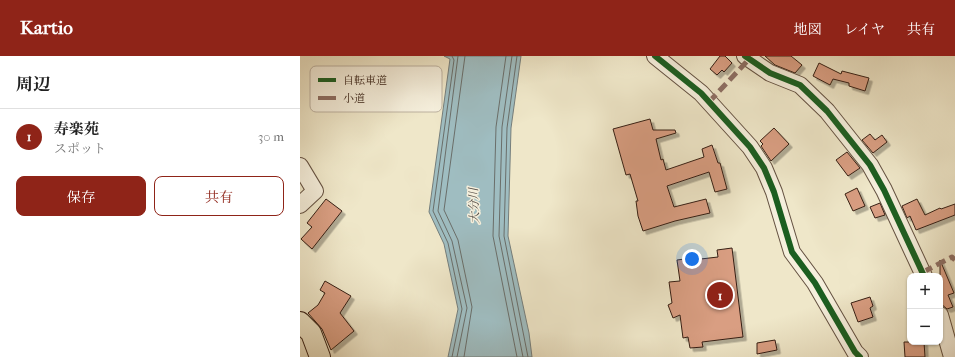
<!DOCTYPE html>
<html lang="ja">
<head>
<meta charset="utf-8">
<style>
  body { margin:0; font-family:"IM FELL French Canon","Noto Serif JP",serif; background:#f2f2f2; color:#222 }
  .controls { position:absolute; right:12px; bottom:12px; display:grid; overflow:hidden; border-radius:8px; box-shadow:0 1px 3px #0004 }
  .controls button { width:36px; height:36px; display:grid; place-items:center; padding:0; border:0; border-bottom:1px solid #e0e0e0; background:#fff; color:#222; font:20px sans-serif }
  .you { position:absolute; left:392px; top:203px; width:14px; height:14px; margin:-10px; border:3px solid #fff; border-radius:50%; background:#1a73e8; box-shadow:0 0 0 6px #1a73e833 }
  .badge { display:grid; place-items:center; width:26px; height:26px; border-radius:50%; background:#8f2418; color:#fff; font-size:13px; font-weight:700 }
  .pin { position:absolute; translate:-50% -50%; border:2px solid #fff; box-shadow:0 1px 4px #0006 }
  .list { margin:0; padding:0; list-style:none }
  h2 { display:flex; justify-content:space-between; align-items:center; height:52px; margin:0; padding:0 16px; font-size:17px }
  h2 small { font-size:13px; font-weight:400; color:#767676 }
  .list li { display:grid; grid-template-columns:26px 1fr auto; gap:12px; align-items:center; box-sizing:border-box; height:56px; padding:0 16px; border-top:1px solid #e0e0e0 }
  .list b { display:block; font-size:15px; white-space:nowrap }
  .list p { margin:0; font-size:13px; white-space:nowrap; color:#767676 }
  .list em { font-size:13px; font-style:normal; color:#767676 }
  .actions { display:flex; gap:8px; padding:12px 16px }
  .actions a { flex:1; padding:9px 0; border:1px solid #8f2418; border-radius:8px; text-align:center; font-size:14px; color:#8f2418 }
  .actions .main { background:#8f2418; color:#fff }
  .map { position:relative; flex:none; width:655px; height:301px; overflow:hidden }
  header { display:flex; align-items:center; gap:24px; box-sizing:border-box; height:56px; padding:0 20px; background:#8f2418; color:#fff }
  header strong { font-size:19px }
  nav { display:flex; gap:22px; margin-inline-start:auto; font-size:14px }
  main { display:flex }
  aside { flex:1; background:#fff }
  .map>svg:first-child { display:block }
  .water { fill:#9fbdc1; stroke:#757e7c }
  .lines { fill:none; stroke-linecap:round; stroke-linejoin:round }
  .shore { stroke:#6a6e6a; stroke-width:1 }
  .building { fill:#d99e82; stroke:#361f14; filter:url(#shadow) }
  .minor-casing { stroke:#645141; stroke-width:18 }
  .major-casing { stroke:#361f14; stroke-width:22 }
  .minor { stroke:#f5efdc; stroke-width:16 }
  .major { stroke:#efe7c9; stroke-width:20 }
  .quiet { stroke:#8d6e63; stroke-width:5; stroke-dasharray:10 5; stroke-linecap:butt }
  .cycleway-casing { stroke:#f5efdc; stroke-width:8 }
  .cycleway { stroke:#1b5e20; stroke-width:6 }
  .labels { text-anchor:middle; stroke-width:3; stroke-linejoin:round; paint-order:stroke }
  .water-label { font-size:12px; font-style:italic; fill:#564e48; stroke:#f5efdc }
  .key { fill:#f5efdc; stroke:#bcb1a0; stroke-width:1 }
  .key-label { font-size:11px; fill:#361f14 }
</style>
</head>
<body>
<header>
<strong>Kartio</strong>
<nav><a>地図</a><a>レイヤ</a><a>共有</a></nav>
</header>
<main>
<aside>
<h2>周辺<small></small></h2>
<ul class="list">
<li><span class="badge">1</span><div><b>寿楽苑</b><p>スポット</p></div><em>30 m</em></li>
</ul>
<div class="actions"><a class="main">保存</a><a>共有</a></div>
</aside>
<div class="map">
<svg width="655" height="301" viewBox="0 0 655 301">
  <defs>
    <filter id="shadow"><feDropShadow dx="3.5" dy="3.5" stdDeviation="0" flood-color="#0004"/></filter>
  </defs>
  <rect width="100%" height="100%" fill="#efe7c9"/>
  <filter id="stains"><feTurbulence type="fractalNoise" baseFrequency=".005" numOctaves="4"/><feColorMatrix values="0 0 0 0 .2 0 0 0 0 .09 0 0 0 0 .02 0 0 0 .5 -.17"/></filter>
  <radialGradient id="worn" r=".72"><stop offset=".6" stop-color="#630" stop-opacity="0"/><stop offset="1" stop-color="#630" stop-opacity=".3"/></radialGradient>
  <path class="water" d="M 144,0 L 221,0 L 211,72 L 208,180 L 229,277 L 232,301 L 148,301 L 158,253 L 144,188 L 129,156 L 150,3 Z"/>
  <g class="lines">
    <g class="shore">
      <path d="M 206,0 L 196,71 L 193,180 L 217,301"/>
      <path d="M 212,0 L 202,71 L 199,180 L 223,301"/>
      <path d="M 217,0 L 207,72 L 204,180 L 228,301"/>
      <path d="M 152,301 L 162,253 L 148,187 L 133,155 L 154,4 L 152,0"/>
      <path d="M 157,301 L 167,252 L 152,185 L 138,155 L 158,0"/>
      <path d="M 164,301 L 172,251 L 158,184 L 144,154 L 165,0"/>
    </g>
  </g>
  <g class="building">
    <path d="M 420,0 L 425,0 L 432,7 L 424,16 L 422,14 L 417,19 L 410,13 Z"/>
    <path d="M 465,0 L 491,0 L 502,9 L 495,17 L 475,9 Z"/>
    <path d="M 519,7 L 541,18 L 542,15 L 569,22 L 565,35 L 549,30 L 549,27 L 533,23 L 530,29 L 513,20 Z"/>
    <path d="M 350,63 L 353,74 L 375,74 L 376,77 L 356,83 L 361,104 L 363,103 L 366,114 L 404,101 L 402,93 L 412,89 L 418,107 L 420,107 L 427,133 L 415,136 L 409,116 L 367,130 L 374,151 L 406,143 L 410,157 L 375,165 L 343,175 L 338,160 L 336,145 L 338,145 L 330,118 L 326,119 L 313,73 Z"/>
    <path d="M 474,72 L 489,88 L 471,105 L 461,90 L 463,88 L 460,85 Z"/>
    <path d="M 570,78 L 575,84 L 582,79 L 587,86 L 573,97 L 562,84 Z"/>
    <path d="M 547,96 L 560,112 L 548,120 L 536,104 Z"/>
    <path d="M 557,132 L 565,150 L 553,155 L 545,138 Z"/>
    <path d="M 26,143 L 42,155 L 12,193 L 1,183 L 12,171 L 7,167 Z"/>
    <path d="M 617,143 L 625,159 L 640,152 L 641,153 L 655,148 L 655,159 L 616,174 L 610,160 L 607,162 L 602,150 Z"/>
    <path d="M 580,147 L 585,159 L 575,162 L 570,151 Z"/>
    <path d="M 432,192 L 443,281 L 402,286 L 403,291 L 390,292 L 388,281 L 383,282 L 380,259 L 373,262 L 368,249 L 372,247 L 369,226 L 380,225 L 377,204 L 392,202 L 392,204 L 418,201 L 417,194 Z"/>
    <path d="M 640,204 L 654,237 L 648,239 L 653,251 L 647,253 L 640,247 Z"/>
    <path d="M 25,225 L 51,240 L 40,257 L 54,275 L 31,294 L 22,273 L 8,257 L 18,249 L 25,237 L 20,234 Z"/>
    <path d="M 570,241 L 573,250 L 570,252 L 573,261 L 558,266 L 551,247 Z"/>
    <path d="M 475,284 L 477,294 L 457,298 L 457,287 Z"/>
    <path d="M 604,286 L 624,286 L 625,301 L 605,301 Z"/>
  </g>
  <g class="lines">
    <g class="minor-casing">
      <g id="minor">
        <path d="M 355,0 L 401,37 L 450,91 L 464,112 L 474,136 L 492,196 L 515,227 L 555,296 L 560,301"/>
        <path d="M 445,0 L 470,17 L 500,29 L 527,55 L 570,109 L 584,134 L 624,220"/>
        <path d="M 0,110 L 15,135 L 0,149"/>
        <path d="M 640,259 L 652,301"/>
      </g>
    </g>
    <g class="major-casing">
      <path id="major" d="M 0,266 L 11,277 L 20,301"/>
    </g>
    <use href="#minor" class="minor"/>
    <use href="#major" class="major"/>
    <g class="quiet">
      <path d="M 409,46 L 452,0"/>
      <path d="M 623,216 L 652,201 L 655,204"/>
    </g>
    <g class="cycleway-casing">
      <g id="cycleway">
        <path d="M 355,0 L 401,37 L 450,91 L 464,112 L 474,136 L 492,196 L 515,227 L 555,296 L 560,301"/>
        <path d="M 445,0 L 470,17 L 500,29 L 527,55 L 570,109 L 584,134 L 624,220"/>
      </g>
    </g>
    <use href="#cycleway" class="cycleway"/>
  </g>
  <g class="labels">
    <g class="water-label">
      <text transform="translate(174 150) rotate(-92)" y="4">大分川</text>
    </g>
  </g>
  <rect x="10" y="10" width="132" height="46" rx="6" class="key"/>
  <rect x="18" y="22" width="18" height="4" fill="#1b5e20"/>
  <rect x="18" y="40" width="18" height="4" fill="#8d6e63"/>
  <g class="key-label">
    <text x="43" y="28">自転車道</text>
    <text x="43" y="46">小道</text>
  </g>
  <rect width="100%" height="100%" filter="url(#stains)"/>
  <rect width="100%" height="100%" fill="url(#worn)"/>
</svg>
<div class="controls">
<button>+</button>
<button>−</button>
</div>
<div class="you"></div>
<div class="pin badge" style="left:420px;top:239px">1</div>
</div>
</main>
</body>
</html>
